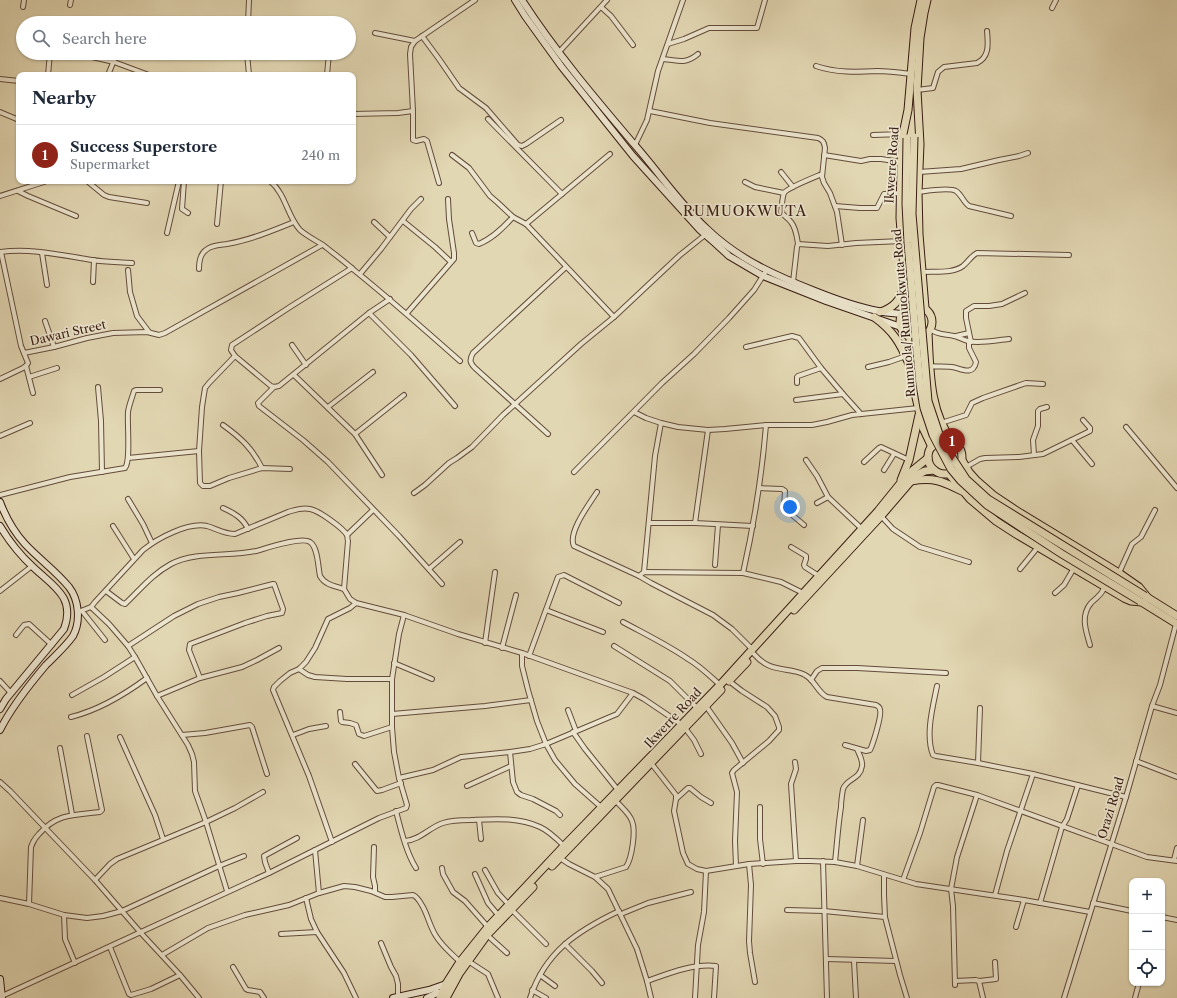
<!DOCTYPE html>
<html lang="en">
<head>
<meta charset="utf-8">
<style>
  body { margin:0; font-family:"Libre Caslon Text",serif; background:#f2f2f3; color:#1f2937 }
  .controls { position:absolute; right:12px; bottom:12px; display:grid; overflow:hidden; border-radius:8px; box-shadow:0 1px 3px #0004 }
  .controls button { width:36px; height:36px; display:grid; place-items:center; padding:0; border:0; border-bottom:1px solid #e0e1e3; background:#fff; color:#1f2937; font:20px sans-serif }
  .you { position:absolute; left:790px; top:507px; width:14px; height:14px; margin:-10px; border:3px solid #fff; border-radius:50%; background:#1a73e8; box-shadow:0 0 0 6px #1a73e833 }
  .badge { display:grid; place-items:center; width:26px; height:26px; border-radius:50%; background:#8f2418; color:#fff; font-size:13px; font-weight:700 }
  .pin { position:absolute; translate:-50% -33px; filter:drop-shadow(0 1px 2px #0008) }
  .pin::after { content:''; position:absolute; top:21px; width:14px; height:12px; background:inherit; clip-path:polygon(0 0,100% 0,50% 100%) }
  .list { margin:0; padding:0; list-style:none }
  h2 { display:flex; justify-content:space-between; align-items:center; height:52px; margin:0; padding:0 16px; font-size:17px }
  h2 small { font-size:13px; font-weight:400; color:#747a83 }
  .list li { display:grid; grid-template-columns:26px 1fr auto; gap:12px; align-items:center; box-sizing:border-box; height:60px; padding:0 16px; border-top:1px solid #e0e1e3 }
  .list b { display:block; font-size:15px; white-space:nowrap }
  .list p { margin:0; font-size:13px; white-space:nowrap; color:#747a83 }
  .list em { font-size:13px; font-style:normal; color:#747a83 }
  .icon { flex:none; width:22px; height:22px; fill:none; stroke:currentColor; stroke-width:2; stroke-linecap:round; stroke-linejoin:round }
  .map { position:relative; flex:none; width:1177px; height:998px; overflow:hidden }
  .search { position:absolute; background:#fff; box-shadow:0 1px 3px #0004; left:16px; top:16px; width:340px; height:44px; display:flex; align-items:center; gap:10px; box-sizing:border-box; padding:0 14px; border-radius:22px; color:#747a83; font-size:15px }
  .panel { position:absolute; background:#fff; box-shadow:0 1px 3px #0004; left:16px; top:72px; width:340px; height:112px; border-radius:8px }
  .map>svg:first-child { display:block }
  .lines { fill:none; stroke-linecap:round; stroke-linejoin:round }
  .street-casing { stroke:#634c3b; stroke-width:6 }
  .secondary-casing { stroke:#391d13; stroke-width:8 }
  .primary-casing { stroke:#391d13; stroke-width:9 }
  .street { stroke:#ece5ce; stroke-width:4 }
  .secondary { stroke:#ece5ce; stroke-width:6 }
  .primary { stroke:#e2d7b3; stroke-width:7 }
  .primary-bridge-casing { stroke:#391d13; stroke-width:9; stroke-linecap:butt }
  .primary-bridge { stroke:#e2d7b3; stroke-width:7 }
  .labels { text-anchor:middle; stroke-width:3.5; stroke-linejoin:round; paint-order:stroke }
  .street-label { font-size:12px; fill:#391d13; stroke:#ece5ce }
  .quarter-label { font-size:14px; letter-spacing:1px; fill:#391d13; stroke:#ece5ce }
</style>
</head>
<body>
<div class="map">
<svg width="1177" height="998" viewBox="0 0 1177 998">
  <rect width="100%" height="100%" fill="#e2d7b3"/>
  <filter id="stains"><feTurbulence type="fractalNoise" baseFrequency=".005" numOctaves="4"/><feColorMatrix values="0 0 0 0 .2 0 0 0 0 .09 0 0 0 0 .02 0 0 0 .5 -.17"/></filter>
  <radialGradient id="worn" r=".72"><stop offset=".6" stop-color="#630" stop-opacity="0"/><stop offset="1" stop-color="#630" stop-opacity=".3"/></radialGradient>
  <g class="lines">
    <g class="street-casing">
      <g id="street">
        <path d="M 70,5 L 71,0"/>
        <path d="M 23,7 L 24,0"/>
        <path d="M 601,7 L 611,16 L 633,45"/>
        <path d="M 1052,8 L 1056,0"/>
        <path d="M 132,20 L 140,23"/>
        <path d="M 248,23 L 249,0"/>
        <path d="M 375,33 L 415,41"/>
        <path d="M 422,36 L 439,59 L 459,88 L 486,108 L 518,145 L 522,146 L 526,144 L 561,120"/>
        <path d="M 668,44 L 684,39 L 709,28 L 757,28 L 765,0"/>
        <path d="M 559,52 L 607,0"/>
        <path d="M 247,53 L 249,75"/>
        <path d="M 92,57 L 114,62 L 149,75"/>
        <path d="M 663,59 C 678,60 685,65 698,54"/>
        <path d="M 816,66 C 836,73 857,72 878,71 C 889,71 901,73 912,74"/>
        <path d="M 48,75 L 50,53"/>
        <path d="M 108,75 L 117,53"/>
        <path d="M 327,75 L 329,53"/>
        <path d="M 0,79 L 19,81"/>
        <path d="M 917,90 L 933,88 L 938,72 L 944,67 L 977,63 C 990,57 988,43 987,31"/>
        <path d="M 413,111 L 413,140 L 416,141 L 424,139 L 427,141 L 439,183"/>
        <path d="M 650,111 L 710,123 L 818,138 C 823,140 824,142 825,148 L 822,177 L 824,183 L 830,193 L 837,212 L 842,245"/>
        <path d="M 0,112 L 19,120"/>
        <path d="M 353,114 L 398,113 L 413,111 L 410,54 L 411,47 L 415,41 L 475,0"/>
        <path d="M 488,119 L 562,194"/>
        <path d="M 873,135 L 903,134"/>
        <path d="M 635,145 L 647,120 L 658,71 L 683,0"/>
        <path d="M 452,155 L 469,168 L 490,196 L 497,202 L 513,217 L 526,224 L 614,317"/>
        <path d="M 824,155 L 861,161 L 870,159 L 881,159 L 901,162"/>
        <path d="M 781,172 L 793,187"/>
        <path d="M 919,172 L 961,169 L 999,160 L 1019,156 L 1028,153"/>
        <path d="M 87,181 L 104,195 L 109,197 L 147,203"/>
        <path d="M 184,181 L 182,209 L 188,213"/>
        <path d="M 270,181 C 286,194 287,216 300,230 C 307,236 315,240 323,245 C 333,253 344,261 354,270 C 390,299 425,330 460,361"/>
        <path d="M 745,182 L 755,187 L 784,193"/>
        <path d="M 18,191 L 28,196 L 76,216"/>
        <path d="M 918,192 C 927,191 949,187 956,191 C 962,195 963,202 969,206 L 1011,216"/>
        <path d="M 0,196 L 47,181"/>
        <path d="M 835,206 L 860,208 L 877,208 L 884,194 L 901,193"/>
        <path d="M 403,221 L 435,247 L 451,262"/>
        <path d="M 374,222 L 390,237"/>
        <path d="M 217,224 L 221,181"/>
        <path d="M 526,224 L 610,154"/>
        <path d="M 167,233 L 179,181"/>
        <path d="M 472,233 L 476,243 L 479,244 C 493,238 503,228 513,217"/>
        <path d="M 798,244 L 828,246 L 856,243 L 902,241"/>
        <path d="M 0,252 C 32,248 60,255 92,260 C 105,262 119,262 132,263"/>
        <path d="M 42,253 L 47,285"/>
        <path d="M 352,268 L 290,307 L 232,345 L 231,350 L 235,356 L 271,386 L 274,387 L 279,386 L 369,313 L 390,299"/>
        <path d="M 199,269 C 199,262 200,254 206,250 C 211,245 220,245 227,244 C 250,240 272,231 294,222"/>
        <path d="M 128,270 L 130,292 L 137,316 L 149,332"/>
        <path d="M 922,272 C 935,271 952,274 963,266 C 968,262 971,256 977,253 L 1069,255"/>
        <path d="M 360,274 L 381,249 L 411,209 L 421,199"/>
        <path d="M 93,282 L 94,260"/>
        <path d="M 793,282 L 797,247 L 798,244 C 797,237 796,228 791,222 C 788,218 784,216 781,212 C 782,207 782,198 784,193 C 787,188 815,177 822,174"/>
        <path d="M 369,313 L 411,355 L 455,406"/>
        <path d="M 407,313 L 454,259 L 454,253 L 449,219 L 448,199"/>
        <path d="M 45,321 L 54,347"/>
        <path d="M 930,329 C 937,335 945,334 954,336 C 959,337 963,340 968,341 C 980,344 997,340 1009,339"/>
        <path d="M 956,336 L 969,333"/>
        <path d="M 971,342 L 966,318 L 966,311 L 974,306 L 989,306 L 1002,304 L 1025,293"/>
        <path d="M 292,345 L 306,365"/>
        <path d="M 746,347 L 792,336 L 799,338 L 821,368 L 843,394 L 861,414"/>
        <path d="M 24,353 L 54,347 L 87,338 L 113,333 L 147,332 L 159,335 L 165,333 L 322,245"/>
        <path d="M 235,356 L 209,383 L 205,388 L 202,407 L 199,451 L 200,483 L 203,486 L 210,486 L 229,478 L 262,468 L 290,469"/>
        <path d="M 26,366 L 33,393"/>
        <path d="M 930,366 C 937,367 945,366 952,367 C 960,368 973,377 976,362 L 969,348 L 969,341"/>
        <path d="M 868,367 L 889,362 L 906,356"/>
        <path d="M 294,375 L 355,434 L 382,475"/>
        <path d="M 29,377 L 57,368"/>
        <path d="M 0,379 L 23,368 L 26,366 L 28,363 L 21,346 L 1,252"/>
        <path d="M 797,383 L 797,377 L 798,376 L 821,368"/>
        <path d="M 98,387 L 101,421 L 102,472"/>
        <path d="M 274,387 L 258,403 L 259,406 L 303,440 L 328,462 L 399,536 L 442,584"/>
        <path d="M 796,400 L 843,394"/>
        <path d="M 328,407 L 373,372"/>
        <path d="M 634,412 L 646,418 L 661,423 L 678,427 L 708,430 L 725,429 L 766,425 L 812,425 L 827,422 L 852,415 L 918,408"/>
        <path d="M 941,423 L 966,415 L 972,403 L 983,398 L 1026,383 L 1043,384"/>
        <path d="M 223,425 C 241,438 252,448 262,468"/>
        <path d="M 1126,427 L 1177,488"/>
        <path d="M 355,434 L 404,395"/>
        <path d="M 548,434 L 475,368 C 470,363 469,360 473,353 L 566,267"/>
        <path d="M 0,436 L 30,423"/>
        <path d="M 1072,440 L 1092,464"/>
        <path d="M 1034,455 L 1033,440 L 1038,426 L 1038,411 L 1040,409 L 1047,407"/>
        <path d="M 128,458 L 199,451"/>
        <path d="M 806,460 L 817,476 L 828,497 L 862,529"/>
        <path d="M 864,462 L 879,448 L 881,447 L 909,460"/>
        <path d="M 966,467 L 980,459 L 985,458 L 1019,457 L 1043,454 L 1090,431 L 1090,428 L 1083,420"/>
        <path d="M 884,470 L 894,454"/>
        <path d="M 574,472 L 662,383 L 694,354 L 729,318 L 754,290 L 766,271"/>
        <path d="M 759,488 L 782,489 L 785,491 L 784,508 L 804,525"/>
        <path d="M 597,492 C 590,503 567,533 574,546 L 639,576 L 651,583 L 713,615 L 732,629 L 752,649"/>
        <path d="M 414,493 L 425,485 L 449,463 L 457,458 L 472,447 L 503,415 L 581,344 L 614,317 L 680,255 L 705,235"/>
        <path d="M 0,495 L 70,477 L 125,468 C 131,461 127,424 128,412 C 129,405 132,398 134,391 L 136,390 L 160,390"/>
        <path d="M 128,499 L 143,524 L 152,543"/>
        <path d="M 817,503 L 828,497"/>
        <path d="M 223,508 C 234,513 243,518 248,529"/>
        <path d="M 881,516 L 893,529 L 920,547 L 969,562"/>
        <path d="M 649,523 L 695,523 L 753,526"/>
        <path d="M 695,523 L 708,430"/>
        <path d="M 113,526 L 134,559"/>
        <path d="M 347,535 L 373,510"/>
        <path d="M 791,547 L 806,556 L 806,559 L 804,565 L 805,567 L 819,576"/>
        <path d="M 715,565 L 718,525"/>
        <path d="M 429,569 L 460,542"/>
        <path d="M 1020,569 L 1038,547"/>
        <path d="M 644,572 L 655,456 L 661,423"/>
        <path d="M 743,573 C 754,524 762,475 766,425"/>
        <path d="M 1119,573 L 1132,544 L 1141,537 L 1155,510"/>
        <path d="M 639,576 L 644,572 L 743,573 L 781,582 L 803,593"/>
        <path d="M 0,591 L 32,566"/>
        <path d="M 106,591 L 122,603 L 125,604 C 141,589 151,575 171,564 C 196,551 229,557 256,551 C 267,548 302,536 310,542 C 318,547 318,567 320,576 C 325,585 335,586 344,589"/>
        <path d="M 1055,593 L 1064,585 L 1074,568"/>
        <path d="M 91,607 L 109,624 L 128,646 L 135,657 L 157,696 L 188,745 L 192,754 L 194,762 L 195,791 L 206,822 L 227,891"/>
        <path d="M 546,610 L 603,632"/>
        <path d="M 82,611 L 105,640"/>
        <path d="M 78,612 L 91,607 L 95,602 L 143,550 C 158,538 188,522 207,526 C 217,529 224,534 235,534 L 288,512 C 295,510 302,507 310,509 C 318,510 343,528 347,535 C 348,537 347,539 348,541 L 344,589 L 350,599 L 356,603 L 404,615 L 458,634 L 522,653 L 633,693 L 644,699 L 681,724"/>
        <path d="M 623,622 C 645,634 668,645 688,659 C 700,666 710,676 720,685"/>
        <path d="M 16,635 L 24,625 L 29,624 L 52,645"/>
        <path d="M 485,643 L 495,572"/>
        <path d="M 1090,645 C 1086,631 1080,616 1091,603 C 1098,596 1100,597 1105,587"/>
        <path d="M 128,646 L 174,616 L 198,604 L 219,597 L 238,593 L 273,584 L 274,584 L 283,609 L 282,613 L 267,616 L 245,623 L 190,644 L 189,650 L 200,678"/>
        <path d="M 614,646 L 670,681 L 697,708"/>
        <path d="M 502,648 L 516,595"/>
        <path d="M 522,653 L 522,666 L 528,690 L 537,721 L 546,744 L 555,760 L 575,784 L 601,807"/>
        <path d="M 754,654 C 766,668 776,668 793,671 C 797,672 802,673 805,675 C 815,680 817,692 827,697 L 876,705 C 879,707 880,707 880,710 C 882,715 873,744 870,750 L 866,751 L 845,745"/>
        <path d="M 529,656 L 558,577 L 564,575 L 619,603"/>
        <path d="M 394,663 L 432,679"/>
        <path d="M 299,669 L 308,675 L 315,677 L 347,679 L 392,679"/>
        <path d="M 811,680 L 817,671 L 822,668 L 857,668 L 946,673"/>
        <path d="M 0,681 L 11,693"/>
        <path d="M 729,681 L 742,691 L 767,707 L 775,716 L 779,727 L 779,730 L 769,741 L 734,770 L 732,773 L 737,792 L 735,841 L 736,866"/>
        <path d="M 937,686 C 933,706 925,735 933,755 L 936,756 L 978,763 L 1033,774 L 1126,797"/>
        <path d="M 72,695 L 104,677 L 135,657"/>
        <path d="M 157,696 L 200,678 L 242,667 L 257,660 L 279,648"/>
        <path d="M 706,706 L 732,743 L 743,763"/>
        <path d="M 1152,706 L 1177,713"/>
        <path d="M 568,710 L 576,731"/>
        <path d="M 340,712 L 341,721 L 342,722 L 350,723 L 356,725 L 359,734 L 364,736 L 392,727"/>
        <path d="M 392,714 L 485,706 L 531,700"/>
        <path d="M 71,717 C 99,710 124,695 147,678"/>
        <path d="M 685,728 L 694,740 L 701,754"/>
        <path d="M 573,732 L 585,749 L 618,790"/>
        <path d="M 182,735 L 205,733 L 250,725 L 252,727 L 267,774"/>
        <path d="M 293,735 L 309,729 L 326,726"/>
        <path d="M 120,737 L 155,815 L 163,839"/>
        <path d="M 60,748 L 72,814"/>
        <path d="M 510,752 L 513,782 L 517,792 L 521,795 L 533,799 L 556,811 L 560,815"/>
        <path d="M 1136,761 L 1177,777"/>
        <path d="M 795,762 L 796,769 L 791,784 L 796,861"/>
        <path d="M 651,763 L 676,795 L 676,799 L 674,811 L 683,853 L 688,864 L 697,869 L 706,871 L 749,864 L 796,861 L 810,861 L 835,862 L 857,866 L 916,884 L 1024,900 L 1090,912"/>
        <path d="M 978,763 L 980,708"/>
        <path d="M 355,764 L 377,791 L 382,790 L 401,783"/>
        <path d="M 399,778 L 433,770 L 461,757 L 510,752 L 530,749 L 546,744 L 617,714 L 633,693"/>
        <path d="M 0,782 L 10,791 L 95,880 L 141,933 L 180,975 L 199,998"/>
        <path d="M 467,786 L 511,766"/>
        <path d="M 676,799 L 688,788 L 690,788 L 701,797 L 711,803"/>
        <path d="M 760,807 L 760,839 L 763,864"/>
        <path d="M 396,811 C 401,830 406,852 416,868"/>
        <path d="M 479,820 L 481,839"/>
        <path d="M 405,841 C 420,840 430,827 443,823 C 452,820 461,820 471,820 C 494,819 518,817 540,827 C 549,831 557,839 564,846"/>
        <path d="M 332,842 L 309,776 L 273,690 L 274,687 L 280,681 L 290,673 L 299,669 L 306,662 L 315,648 L 328,619 L 350,608 L 356,603"/>
        <path d="M 374,847 L 373,877 L 375,886 L 375,892"/>
        <path d="M 315,850 L 319,893"/>
        <path d="M 560,858 L 569,864 L 595,877 L 608,889 L 637,949 L 647,981 L 651,998"/>
        <path d="M 1174,860 L 1177,848"/>
        <path d="M 823,861 L 827,998"/>
        <path d="M 835,862 C 837,844 838,826 841,807 C 841,801 842,795 843,789 C 847,778 860,780 862,766 C 863,760 859,754 857,749"/>
        <path d="M 749,864 L 751,885 L 749,941 L 750,953 L 755,982"/>
        <path d="M 857,866 L 863,820"/>
        <path d="M 442,868 L 443,874 L 453,892 L 465,901 L 488,927"/>
        <path d="M 485,870 L 498,893 L 509,905"/>
        <path d="M 269,873 L 265,862 L 264,856 L 297,838"/>
        <path d="M 475,874 L 488,903 L 499,916"/>
        <path d="M 884,875 L 884,895 L 885,917 L 900,975 L 907,998"/>
        <path d="M 595,877 L 626,867 C 632,858 636,831 632,821 C 629,813 621,807 616,801"/>
        <path d="M 95,880 L 110,864 L 117,859 L 206,822 L 235,808 L 263,792"/>
        <path d="M 903,880 L 920,833 L 934,787 L 936,785 L 938,785 L 977,795 L 1147,857 L 1177,861"/>
        <path d="M 995,895 L 1007,851 L 1033,774"/>
        <path d="M 0,898 L 29,904 L 64,915 L 87,918 L 103,916 L 122,911 L 219,866 L 244,856"/>
        <path d="M 306,898 L 311,919 L 317,932 L 344,973 L 356,998"/>
        <path d="M 1040,903 L 1062,827 L 1067,819 L 1078,785"/>
        <path d="M 1093,903 L 1132,911"/>
        <path d="M 29,904 L 31,847 C 33,841 35,838 39,834 C 57,813 75,815 100,812 L 102,810 L 87,736"/>
        <path d="M 512,910 L 546,944"/>
        <path d="M 787,910 L 824,911 L 885,917"/>
        <path d="M 621,914 L 648,903 L 691,892"/>
        <path d="M 64,915 L 65,939 L 75,963"/>
        <path d="M 1162,917 L 1177,920"/>
        <path d="M 1016,927 L 1024,900"/>
        <path d="M 281,934 L 317,932"/>
        <path d="M 487,935 L 507,953"/>
        <path d="M 381,943 L 391,967 L 396,976 L 398,984 L 398,997"/>
        <path d="M 565,944 L 592,971 L 602,983"/>
        <path d="M 110,947 L 129,994 L 131,995 L 151,989 L 180,975"/>
        <path d="M 162,955 L 208,928 L 245,915 L 289,905 L 319,893 L 344,886 L 355,887 L 371,891 L 385,897 L 392,897 L 413,895 C 418,897 420,902 423,907 C 428,916 430,927 436,936 C 442,946 452,954 460,962"/>
        <path d="M 826,959 L 896,961"/>
        <path d="M 468,961 L 488,974 L 498,998"/>
        <path d="M 854,961 L 856,998"/>
        <path d="M 233,967 L 246,989 L 248,990 L 260,992 L 264,998"/>
        <path d="M 540,975 L 555,986"/>
        <path d="M 647,981 C 667,974 694,963 716,966 L 714,998"/>
        <path d="M 955,981 L 976,980 L 979,981 L 983,998"/>
        <path d="M 979,981 L 996,979 L 995,962"/>
        <path d="M 955,985 L 953,906 L 951,889 L 957,857 L 977,795"/>
        <path d="M 532,990 L 546,998"/>
        <path d="M 2,996 L 269,873 L 379,818 L 406,808 L 407,805 L 399,778 L 394,752 L 392,727 L 392,679 L 399,634 L 404,615"/>
        <path d="M 530,998 C 545,952 577,931 619,911"/>
        <path d="M 695,998 L 698,945 L 704,912 L 706,871"/>
        <path d="M 1064,998 L 1126,797 L 1152,706 L 1160,685 L 1176,624"/>
        <path d="M 1135,998 L 1139,983"/>
      </g>
    </g>
    <g class="secondary-casing">
      <g id="secondary">
        <path d="M 515,0 L 525,16 L 561,66 L 633,156 L 700,230 L 716,244 L 729,256 L 763,276 L 826,301 L 901,327"/>
        <path d="M 522,0 C 555,51 594,97 633,143 C 658,171 679,203 706,228 C 738,259 774,275 815,291 C 835,299 857,307 878,311 C 886,313 894,313 902,314"/>
        <path d="M 0,502 C 6,518 14,532 25,544 C 39,559 56,571 69,587 C 79,600 81,621 73,636 C 66,646 55,656 46,665 C 29,685 12,706 0,730"/>
        <path d="M 0,526 C 9,541 20,555 33,567 C 53,586 76,597 64,629 L 6,699 L 0,709"/>
        <path d="M 0,979 L 2,998"/>
        <path d="M 393,998 L 429,990 L 449,983"/>
        <path d="M 427,998 L 437,993 L 446,993"/>
      </g>
    </g>
    <g class="primary-casing">
      <g id="primary">
        <circle cx="916" cy="322" r="16"/>
        <path d="M 907,308 L 900,218 L 901,162 L 903,134 L 908,110 L 915,28 L 921,0"/>
        <path d="M 925,308 L 919,234 L 918,192 L 920,144 L 917,90 L 920,38 L 924,13 L 927,0"/>
        <path d="M 880,312 C 894,308 900,300 904,287"/>
        <path d="M 874,317 C 893,331 900,342 909,364"/>
        <path d="M 928,333 C 930,370 929,412 953,442"/>
        <path d="M 910,336 L 910,349 L 915,393 L 923,428 L 932,447"/>
        <circle cx="945" cy="457" r="17"/>
        <path d="M 962,460 L 969,472 L 977,481 L 993,495 L 1017,511 L 1119,573 L 1139,587 L 1148,598"/>
        <path d="M 949,474 L 970,499 L 996,521 L 1016,534 L 1124,598 L 1131,601 L 1142,602"/>
        <path d="M 901,480 L 909,460 L 919,415"/>
        <path d="M 911,481 C 934,477 942,481 962,491"/>
        <path d="M 1145,596 L 1177,616"/>
        <path d="M 1140,601 L 1177,624"/>
        <path d="M 794,610 L 881,516 L 911,481 L 917,475 L 925,471 L 934,470"/>
        <path d="M 729,681 L 747,662"/>
        <path d="M 552,866 L 721,690"/>
        <path d="M 440,998 L 446,984 L 460,962 L 488,927 L 564,846 L 720,685 L 878,511 L 899,485 L 912,471 L 928,458"/>
        <path d="M 446,998 L 459,974 L 487,935 L 533,887"/>
      </g>
    </g>
    <use href="#street" class="street"/>
    <use href="#secondary" class="secondary"/>
    <use href="#primary" class="primary"/>
    <g class="primary-bridge-casing">
      <g id="primary-bridge">
        <path d="M 914,137 L 912,214 L 928,401 L 939,434 L 949,453 L 966,479 L 988,499 L 1145,596"/>
        <path d="M 907,138 L 906,204 L 908,243 L 916,342 L 920,385 L 924,408 L 933,435 L 951,469 L 961,481 L 987,505 L 1062,554 L 1140,601"/>
      </g>
    </g>
    <use href="#primary-bridge" class="primary-bridge"/>
  </g>
  <g class="labels">
    <g class="street-label">
      <text transform="translate(892 165) rotate(-86)" y="4">Ikwerre Road</text>
      <text transform="translate(904 313) rotate(-95)" y="4">Rumuola/ Rumuokwuta Road</text>
      <text transform="translate(68 333) rotate(-13)" y="4">Dawari Street</text>
      <text transform="translate(673 718) rotate(-47)" y="4">Ikwerre Road</text>
      <text transform="translate(1111 808) rotate(-73)" y="4">Orazi Road</text>
    </g>
    <g class="quarter-label">
      <text x="745" y="216">RUMUOKWUTA</text>
    </g>
  </g>
  <rect width="100%" height="100%" filter="url(#stains)"/>
  <rect width="100%" height="100%" fill="url(#worn)"/>
</svg>
<div class="controls">
<button>+</button>
<button>−</button>
<button><svg class="icon" aria-label="locate" viewBox="0 0 24 24"><circle cx="12" cy="12" r="6"/><path d="M12 2v4M12 18v4M2 12h4M18 12h4"/></svg></button>
</div>
<div class="you"></div>
<div class="pin badge" style="left:952px;top:461px">1</div>
<div class="search"><svg class="icon" aria-label="search" viewBox="0 0 24 24"><circle cx="10" cy="10" r="6"/><path d="M15 15l6 6"/></svg>Search here</div>
<section class="panel">
<h2>Nearby<small></small></h2>
<ul class="list">
<li><span class="badge">1</span><div><b>Success Superstore</b><p>Supermarket</p></div><em>240 m</em></li>
</ul>
</section>
</div>
</body>
</html>
